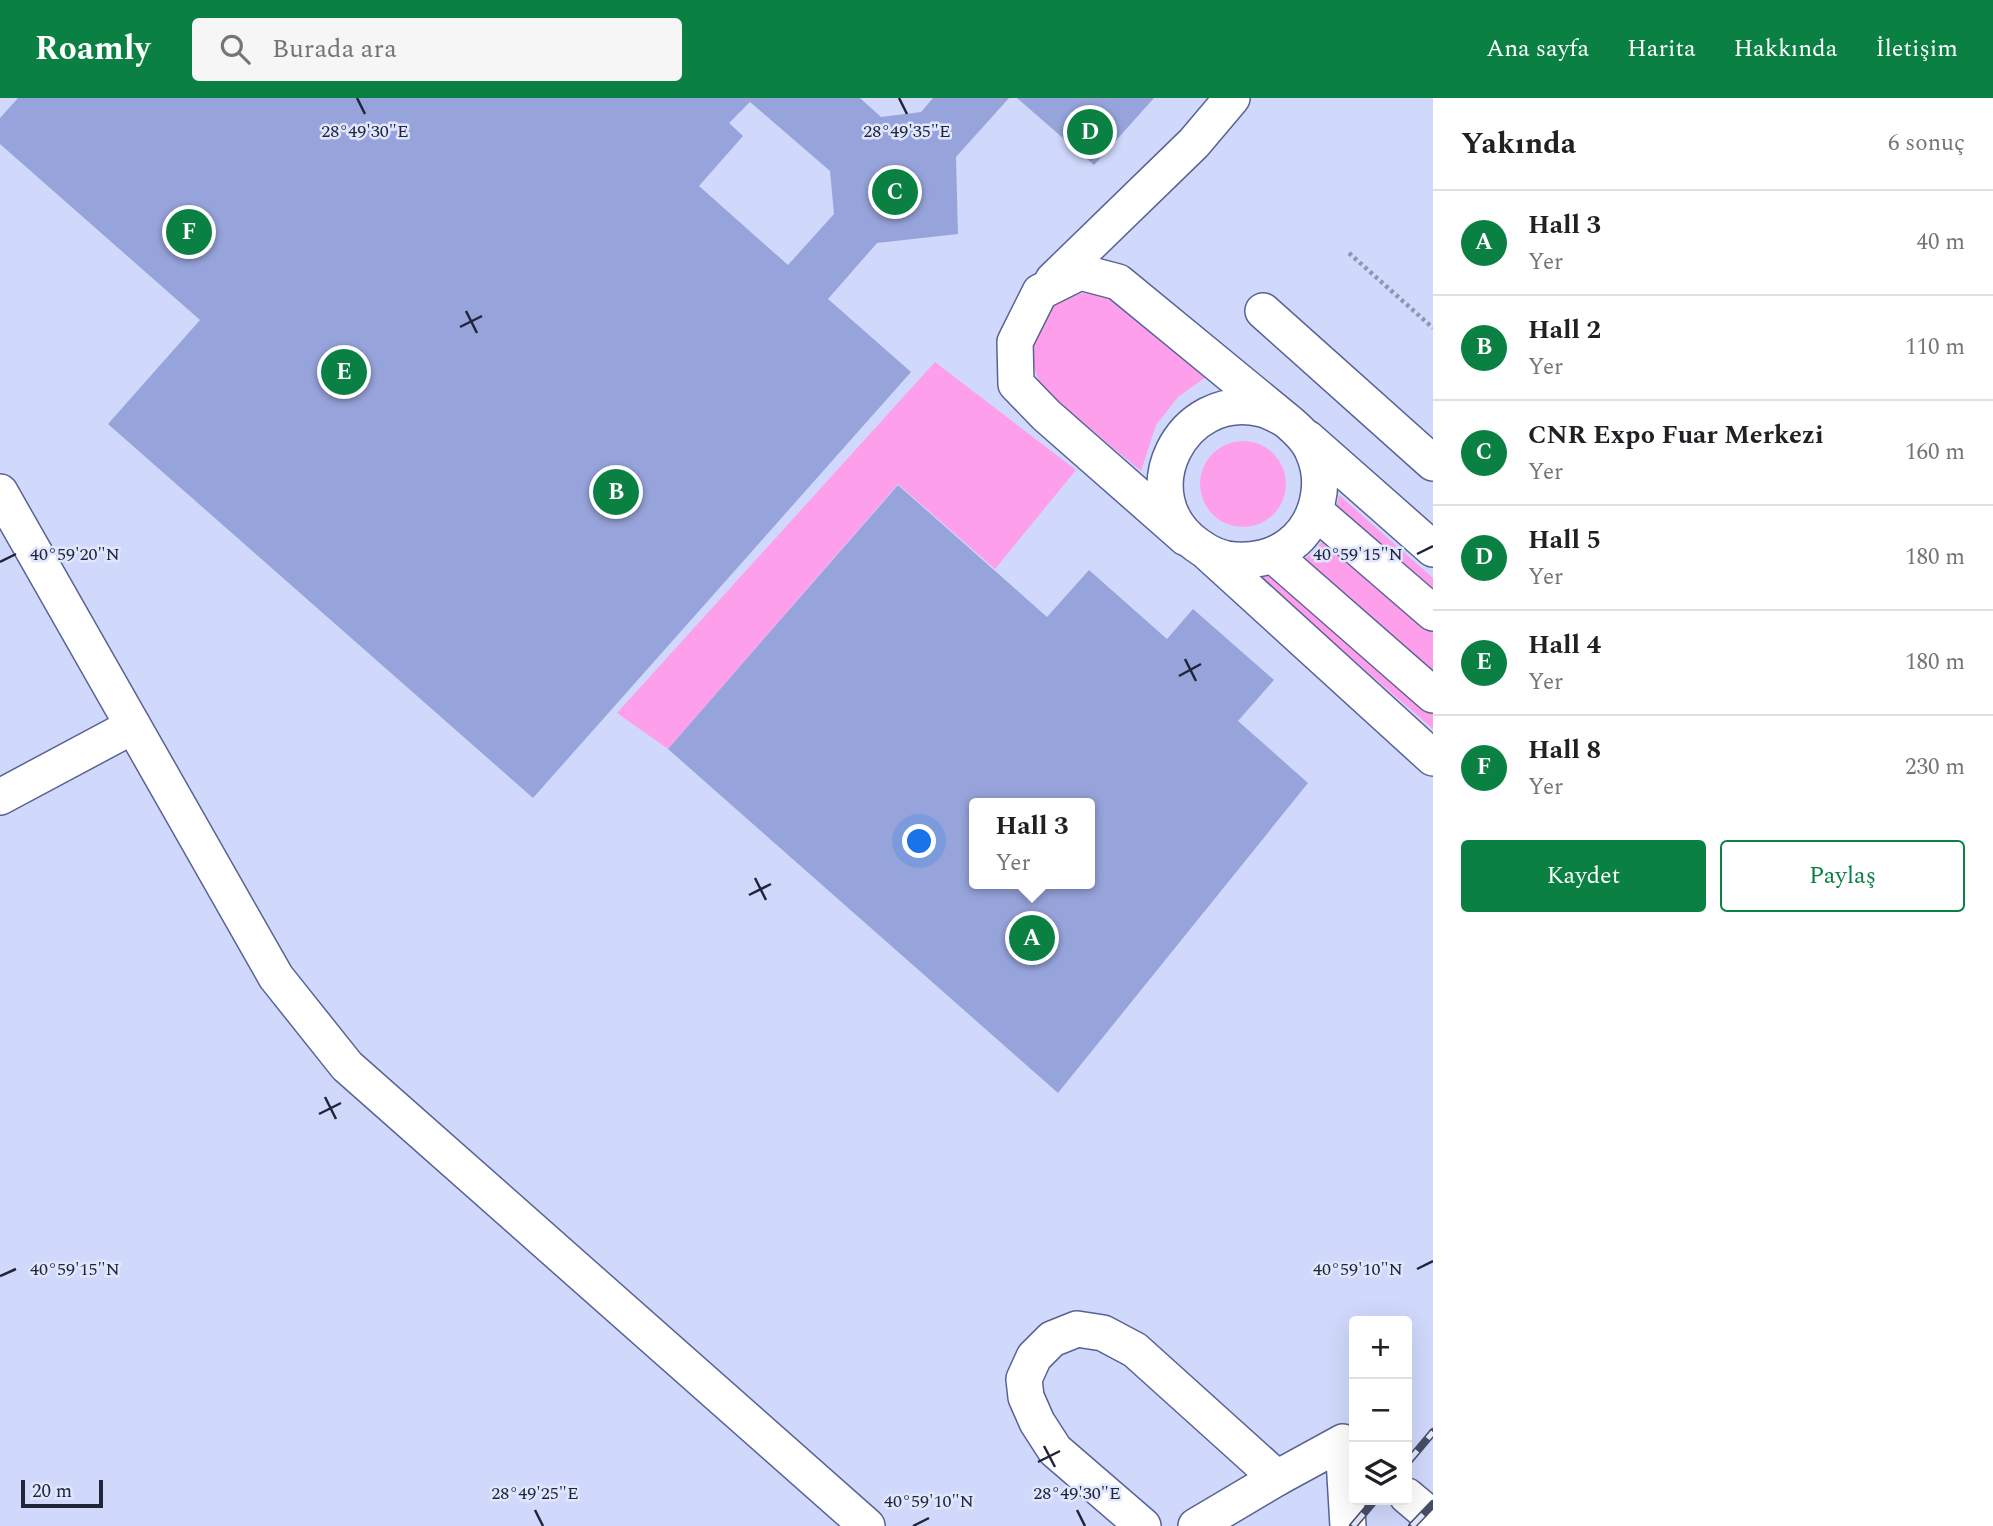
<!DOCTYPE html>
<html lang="tr">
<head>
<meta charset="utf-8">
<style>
  body { margin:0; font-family:Spectral,serif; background:#f6f6f6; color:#202124 }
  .controls { position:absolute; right:21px; bottom:21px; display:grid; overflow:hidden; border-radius:7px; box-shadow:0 7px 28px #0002 }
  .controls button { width:63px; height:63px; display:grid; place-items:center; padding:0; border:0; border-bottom:2px solid #e0e0e0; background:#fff; color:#202124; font:35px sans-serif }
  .scale { position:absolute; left:21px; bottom:18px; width:82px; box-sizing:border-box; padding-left:7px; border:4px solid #20253a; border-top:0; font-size:19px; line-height:24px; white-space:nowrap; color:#20253a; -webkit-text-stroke:5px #e0e6fe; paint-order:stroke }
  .you { position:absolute; left:920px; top:744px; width:24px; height:24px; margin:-18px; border:5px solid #fff; border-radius:50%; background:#1a73e8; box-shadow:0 0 0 10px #1a73e833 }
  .badge { display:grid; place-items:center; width:46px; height:46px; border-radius:50%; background:#0b8043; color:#fff; font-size:23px; font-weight:700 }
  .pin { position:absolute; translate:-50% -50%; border:4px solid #fff; box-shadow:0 2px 7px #0006 }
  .popup { position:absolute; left:969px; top:700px; width:126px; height:91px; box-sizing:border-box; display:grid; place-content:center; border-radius:7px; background:#fff; filter:drop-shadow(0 2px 5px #0005); font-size:23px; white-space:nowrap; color:#757577 }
  .popup b { font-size:26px; color:#202124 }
  .popup::after { content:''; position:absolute; left:50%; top:100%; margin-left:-14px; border:14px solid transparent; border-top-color:#fff }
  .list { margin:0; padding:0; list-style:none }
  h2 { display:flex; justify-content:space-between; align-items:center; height:91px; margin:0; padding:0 28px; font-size:30px }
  h2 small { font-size:23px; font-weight:400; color:#757577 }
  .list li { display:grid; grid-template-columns:46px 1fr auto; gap:21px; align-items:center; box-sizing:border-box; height:105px; padding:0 28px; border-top:2px solid #e0e0e0 }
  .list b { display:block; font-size:26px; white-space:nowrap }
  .list p { margin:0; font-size:23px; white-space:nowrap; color:#757577 }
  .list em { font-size:23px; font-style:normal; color:#757577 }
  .actions { display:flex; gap:14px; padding:21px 28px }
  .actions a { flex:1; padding:16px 0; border:2px solid #0b8043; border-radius:7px; text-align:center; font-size:24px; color:#0b8043 }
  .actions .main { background:#0b8043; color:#fff }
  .icon { flex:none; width:38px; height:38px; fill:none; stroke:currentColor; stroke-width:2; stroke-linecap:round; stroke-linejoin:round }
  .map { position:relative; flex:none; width:1433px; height:1428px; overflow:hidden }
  header { display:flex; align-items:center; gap:42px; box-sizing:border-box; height:98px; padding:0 35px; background:#0b8043; color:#fff }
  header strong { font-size:33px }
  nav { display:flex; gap:38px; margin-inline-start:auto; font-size:24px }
  .search { width:490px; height:63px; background:#f6f6f6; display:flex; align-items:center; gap:18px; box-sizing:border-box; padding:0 24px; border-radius:7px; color:#757577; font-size:26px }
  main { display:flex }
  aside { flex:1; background:#fff }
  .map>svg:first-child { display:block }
  .green { fill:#fe9fec }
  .building { fill:#97a4db; fill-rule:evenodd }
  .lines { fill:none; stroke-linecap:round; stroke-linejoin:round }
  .minor-casing { stroke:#586395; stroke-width:38 }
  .path { stroke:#8f96b3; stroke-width:4.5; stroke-dasharray:3.5 3.5; stroke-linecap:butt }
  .minor { stroke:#fff; stroke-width:35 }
  .rail-casing { stroke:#474d65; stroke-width:8 }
  .rail { stroke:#e0e6fe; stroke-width:5; stroke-dasharray:16; stroke-linecap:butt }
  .ticks { fill:none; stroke:#20253a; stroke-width:2.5 }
  .ticks-label { font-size:18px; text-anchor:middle; fill:#20253a; stroke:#e0e6fe; stroke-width:5; stroke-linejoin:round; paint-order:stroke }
</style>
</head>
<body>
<header>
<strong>Roamly</strong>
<div class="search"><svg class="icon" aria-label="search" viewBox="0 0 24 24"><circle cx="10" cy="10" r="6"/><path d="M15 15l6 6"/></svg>Burada ara</div>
<nav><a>Ana sayfa</a><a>Harita</a><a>Hakkında</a><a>İletişim</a></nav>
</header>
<main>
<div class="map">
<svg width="1433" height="1428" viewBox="0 0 1433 1428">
  <rect width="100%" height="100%" fill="#d0d9fb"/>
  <g class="green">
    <path d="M 1082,195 L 1101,196 L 1121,207 L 1206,279 L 1178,299 L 1156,327 L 1141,373 L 1043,291 C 1026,263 1030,221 1061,203 C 1067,199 1075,198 1082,195 Z"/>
    <path d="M 935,264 L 1076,372 L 995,471 L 898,386 L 668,651 L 617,615 Z"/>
    <circle cx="1243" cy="386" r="43"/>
    <path d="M 1339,397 L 1433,480 L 1433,504 L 1335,418 Z"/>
    <path d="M 1325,437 L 1433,532 L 1433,578 L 1301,464 L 1317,451 Z"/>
    <path d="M 1276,476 L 1433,612 L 1433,631 L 1257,478 Z"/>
  </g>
  <g class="building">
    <path d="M 18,0 L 860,0 L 881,19 L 921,14 L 933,0 L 1009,0 L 956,59 L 958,136 L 877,145 L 828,201 L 911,274 L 533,700 L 108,326 L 200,222 L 0,46 L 0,20 ZM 750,4 L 830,73 L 834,116 L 788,167 L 699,88 L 743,38 L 729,25 Z"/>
    <path d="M 1017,0 L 1154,0 L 1094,67 Z"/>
    <path d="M 898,387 L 1047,519 L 1089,472 L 1167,541 L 1193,511 L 1274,582 L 1238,623 L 1308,685 L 1058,995 L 668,651 ZM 974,705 L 1090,705 L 1090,786 L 974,786 Z"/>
  </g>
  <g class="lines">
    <g class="minor-casing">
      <g id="minor">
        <path d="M 1053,182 L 1194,45 L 1232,0"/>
        <path d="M 1263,213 L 1433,365"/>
        <path d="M 1307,340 L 1433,451"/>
        <path d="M 0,394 L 276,879 L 347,968 L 867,1428"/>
        <path d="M 1315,413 L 1433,515"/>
        <path d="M 1186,440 L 1046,317 L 1016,286 L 1015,244 L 1040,194 L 1080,174 L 1118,184 L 1286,322 C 1297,331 1308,341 1313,354 C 1327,385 1318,425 1291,446 C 1275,459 1255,463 1236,462 C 1221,462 1208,455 1197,447 C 1128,398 1181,291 1262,311 C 1270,313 1279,318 1286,322"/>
        <path d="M 1208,455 L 1433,660"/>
        <path d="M 1273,457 L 1433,597"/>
        <path d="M 0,699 L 133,628"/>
        <path d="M 1407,1398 L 1433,1420"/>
        <path d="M 1143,1428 L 1055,1352 L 1037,1324 L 1026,1299 L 1024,1281 L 1034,1259 L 1052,1241 L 1077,1231 L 1103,1235 L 1135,1252 L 1277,1380 L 1343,1344 L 1348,1428"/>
        <path d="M 1196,1428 L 1277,1380"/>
      </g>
    </g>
    <path class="path" d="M 1349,155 L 1433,230"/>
    <use href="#minor" class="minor"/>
    <g class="rail-casing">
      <g id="rail">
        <path d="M 1407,1365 L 1433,1334"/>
        <path d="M 1353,1428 L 1375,1402"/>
        <path d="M 1412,1428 L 1433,1406"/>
      </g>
    </g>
    <use href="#rail" class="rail"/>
  </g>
  <path class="ticks" d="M 357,0 L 365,16M 899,0 L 907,16M 466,213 L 477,235M 460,229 L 482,218M 1417,456 L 1433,448M 0,464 L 16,456M 1185,561 L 1196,583M 1179,578 L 1201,566M 755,780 L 766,802M 749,797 L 771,786M 325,999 L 336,1021M 319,1016 L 341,1005M 1417,1171 L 1433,1163M 0,1178 L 16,1171M 1044,1348 L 1055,1369M 1038,1364 L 1060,1353M 535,1412 L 543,1428M 1077,1412 L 1085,1428M 913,1428 L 929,1420"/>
  <g class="ticks-label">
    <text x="365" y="39">28°49'30"E</text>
    <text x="907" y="39">28°49'35"E</text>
    <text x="75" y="462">40°59'20"N</text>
    <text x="1358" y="462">40°59'15"N</text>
    <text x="75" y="1177">40°59'15"N</text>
    <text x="1358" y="1177">40°59'10"N</text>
    <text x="535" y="1401">28°49'25"E</text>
    <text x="1077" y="1401">28°49'30"E</text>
    <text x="929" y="1409">40°59'10"N</text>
  </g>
</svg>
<div class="controls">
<button>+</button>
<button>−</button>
<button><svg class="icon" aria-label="layers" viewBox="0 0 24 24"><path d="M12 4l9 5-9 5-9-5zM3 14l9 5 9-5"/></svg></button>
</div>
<div class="scale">20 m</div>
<div class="you"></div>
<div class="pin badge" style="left:1032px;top:840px">A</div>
<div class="popup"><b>Hall 3</b>Yer</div>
<div class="pin badge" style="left:616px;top:394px">B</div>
<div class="pin badge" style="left:895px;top:94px">C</div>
<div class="pin badge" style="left:1090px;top:34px">D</div>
<div class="pin badge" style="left:344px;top:274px">E</div>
<div class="pin badge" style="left:189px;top:134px">F</div>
</div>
<aside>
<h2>Yakında<small>6 sonuç</small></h2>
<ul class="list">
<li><span class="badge">A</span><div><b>Hall 3</b><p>Yer</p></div><em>40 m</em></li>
<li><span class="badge">B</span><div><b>Hall 2</b><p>Yer</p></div><em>110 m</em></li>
<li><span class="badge">C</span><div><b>CNR Expo Fuar Merkezi</b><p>Yer</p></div><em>160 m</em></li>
<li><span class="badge">D</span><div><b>Hall 5</b><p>Yer</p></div><em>180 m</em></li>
<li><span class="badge">E</span><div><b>Hall 4</b><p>Yer</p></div><em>180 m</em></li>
<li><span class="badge">F</span><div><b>Hall 8</b><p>Yer</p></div><em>230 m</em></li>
</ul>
<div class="actions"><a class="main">Kaydet</a><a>Paylaş</a></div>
</aside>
</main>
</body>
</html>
